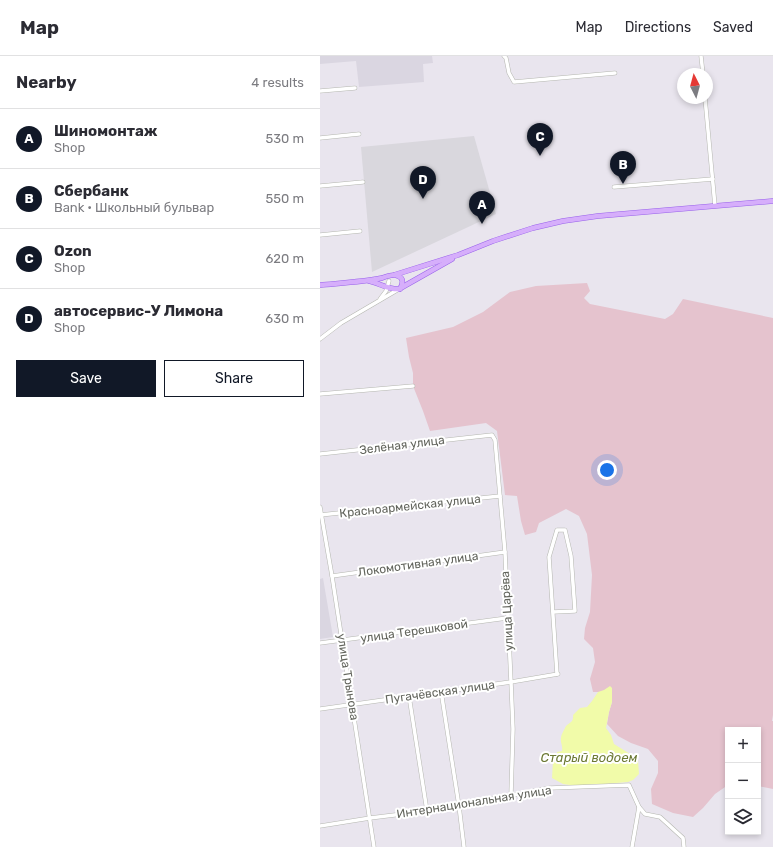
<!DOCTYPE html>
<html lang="en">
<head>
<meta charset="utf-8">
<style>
  body { margin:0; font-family:Rubik,sans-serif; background:#f2f2f3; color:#2b2b33 }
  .controls { position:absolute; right:12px; bottom:12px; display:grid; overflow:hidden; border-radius:0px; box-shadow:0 2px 6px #0003 }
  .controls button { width:36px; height:36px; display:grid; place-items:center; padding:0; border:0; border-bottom:1px solid #e1e1e2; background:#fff; color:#2b2b33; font:20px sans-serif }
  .compass { position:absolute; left:357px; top:12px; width:36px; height:36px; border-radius:50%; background:#fff; box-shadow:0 2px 6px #0003; rotate:354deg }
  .you { position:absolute; left:287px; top:414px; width:14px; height:14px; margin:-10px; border:3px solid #fff; border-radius:50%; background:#1a73e8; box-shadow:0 0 0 6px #1a73e833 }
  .badge { display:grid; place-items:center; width:26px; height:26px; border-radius:50%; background:#111827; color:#fff; font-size:13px; font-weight:700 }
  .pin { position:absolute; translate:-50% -33px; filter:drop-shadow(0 1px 2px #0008) }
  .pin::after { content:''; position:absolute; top:21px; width:14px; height:12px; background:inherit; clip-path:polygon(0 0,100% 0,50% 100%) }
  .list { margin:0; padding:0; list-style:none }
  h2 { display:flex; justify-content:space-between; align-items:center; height:52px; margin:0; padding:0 16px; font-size:17px }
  h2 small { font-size:13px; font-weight:400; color:#7c7c81 }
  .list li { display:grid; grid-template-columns:26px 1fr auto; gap:12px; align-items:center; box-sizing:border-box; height:60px; padding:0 16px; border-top:1px solid #e1e1e2 }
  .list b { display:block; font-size:15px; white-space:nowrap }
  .list p { margin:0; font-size:13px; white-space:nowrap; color:#7c7c81 }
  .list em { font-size:13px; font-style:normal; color:#7c7c81 }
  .actions { display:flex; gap:8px; padding:12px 16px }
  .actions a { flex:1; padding:9px 0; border:1px solid #111827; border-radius:0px; text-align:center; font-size:14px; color:#111827 }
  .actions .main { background:#111827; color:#fff }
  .icon { flex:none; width:22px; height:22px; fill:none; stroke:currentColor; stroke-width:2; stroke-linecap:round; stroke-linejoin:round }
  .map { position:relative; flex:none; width:453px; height:791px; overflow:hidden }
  header { display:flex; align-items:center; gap:24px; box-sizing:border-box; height:56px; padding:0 20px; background:#fff; border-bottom:1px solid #e1e1e2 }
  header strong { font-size:19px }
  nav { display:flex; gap:22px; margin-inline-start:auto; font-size:14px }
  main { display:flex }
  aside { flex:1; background:#fff }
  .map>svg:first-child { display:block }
  .industrial { fill:#d9d7dd }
  .education { fill:#dad6e1 }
  .green { fill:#e5c3ce }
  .water { fill:#f1fba9 }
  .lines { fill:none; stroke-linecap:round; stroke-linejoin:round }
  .minor-casing { stroke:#b5b7b0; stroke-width:4.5 }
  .major-casing { stroke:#9862ea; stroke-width:5.5 }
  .minor { stroke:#fff; stroke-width:3.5 }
  .major { stroke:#d6aefb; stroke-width:4.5 }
  .labels { text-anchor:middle; stroke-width:4; stroke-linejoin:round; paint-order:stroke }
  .street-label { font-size:12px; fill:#63655d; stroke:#fff }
  .water-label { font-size:13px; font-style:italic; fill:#6c7934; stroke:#fff }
</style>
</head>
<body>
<header>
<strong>Map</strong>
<nav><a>Map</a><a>Directions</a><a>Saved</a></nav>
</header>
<main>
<aside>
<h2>Nearby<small>4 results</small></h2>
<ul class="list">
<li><span class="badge">A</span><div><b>Шиномонтаж</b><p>Shop</p></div><em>530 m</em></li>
<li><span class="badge">B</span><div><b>Сбербанк</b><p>Bank · Школьный бульвар</p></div><em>550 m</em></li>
<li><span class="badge">C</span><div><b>Ozon</b><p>Shop</p></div><em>620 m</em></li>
<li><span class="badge">D</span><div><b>автосервис-У Лимона</b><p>Shop</p></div><em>630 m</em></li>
</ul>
<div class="actions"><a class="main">Save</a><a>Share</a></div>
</aside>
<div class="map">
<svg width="453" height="791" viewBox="0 0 453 791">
  <rect width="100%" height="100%" fill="#e9e5ee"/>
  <path class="industrial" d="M 154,80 L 176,158 L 52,216 L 41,91 Z"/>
  <g class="education">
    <path d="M 0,0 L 112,0 L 113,7 L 103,8 L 104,26 L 39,31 L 36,5 L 0,8 Z"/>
    <path d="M 3,522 L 13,581 L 0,583 L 0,523 Z"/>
  </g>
  <path class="green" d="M 267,227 L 270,235 L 264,242 L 270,248 L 345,263 L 353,258 L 363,243 L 453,262 L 453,659 L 452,665 L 453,665 L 453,733 L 438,730 L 438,674 L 408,674 L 408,729 L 395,738 L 383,752 L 373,761 L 353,757 L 332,748 L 331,733 L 338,717 L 338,705 L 328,693 L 311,687 L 298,680 L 287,668 L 289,656 L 292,646 L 292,632 L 286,633 C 283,637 278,636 273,636 L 270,623 L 275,606 L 273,592 L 264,583 L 265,572 L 270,556 L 272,519 L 267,478 L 259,460 L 246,453 L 219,467 L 216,476 L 205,479 L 201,465 L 197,440 L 185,439 L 177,375 L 166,367 L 110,375 L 103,355 L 93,330 L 93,317 L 89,301 L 86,282 L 133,271 L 163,256 L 190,236 L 216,230 Z"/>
  <path class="water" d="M 290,630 L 292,632 L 292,646 L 289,656 L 286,672 L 291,679 L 294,688 L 310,698 L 318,704 L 319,718 L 313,724 L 308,726 L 261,730 L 250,729 L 243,728 L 232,722 L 233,704 L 237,699 L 237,696 L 242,695 C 243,690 240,686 241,682 C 241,679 244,674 245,672 C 247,666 254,668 253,659 L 260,652 L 267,651 L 272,645 L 278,636 L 284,634 Z"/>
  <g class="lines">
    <g class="minor-casing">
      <g id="minor">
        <path d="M 184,0 L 186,2 L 189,17 L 194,26 L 295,17"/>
        <path d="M 381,0 L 383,18"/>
        <path d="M 0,35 L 35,32"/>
        <path d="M 385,42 L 395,150"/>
        <path d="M 0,82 L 39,78"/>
        <path d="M 0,130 L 43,126"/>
        <path d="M 294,131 L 393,123"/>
        <path d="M 0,179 L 40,175"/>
        <path d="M 60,243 L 66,235 L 69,225"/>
        <path d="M 0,283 L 21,267 L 79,233"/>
        <path d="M 0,338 L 93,330"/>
        <path d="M 0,398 L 172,379 L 175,384 L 185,496 L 191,626 L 193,673 L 191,739"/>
        <path d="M 0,451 L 12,520 L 54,791"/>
        <path d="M 0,459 L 180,440"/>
        <path d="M 12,520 L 185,496"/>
        <path d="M 233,556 L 255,555 L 251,500 L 245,474 L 237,474 L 229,501 L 237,618"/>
        <path d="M 0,587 L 187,562"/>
        <path d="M 121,635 L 139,750 L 144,791"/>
        <path d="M 89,640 L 107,755"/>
        <path d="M 0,653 L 191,626 L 238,618"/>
        <path d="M 319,751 L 325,758 L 340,761 L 363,782 L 364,791"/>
        <path d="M 0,770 L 50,762 L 107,755 L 230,732 L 309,729 L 319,751 L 312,791"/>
      </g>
    </g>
    <g class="major-casing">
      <g id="major">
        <path d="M 74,219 L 138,199 L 173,185 L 213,172 L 243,165 L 278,160 L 453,145"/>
        <path d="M 49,225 C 59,227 69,234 79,233 L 132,203"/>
        <path d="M 0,229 C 21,227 42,226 62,222 C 67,220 74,218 78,220 C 84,222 83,228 80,233"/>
      </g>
    </g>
    <use href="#minor" class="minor"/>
    <use href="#major" class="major"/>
  </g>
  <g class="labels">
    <g class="street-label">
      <text transform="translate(82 389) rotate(-7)" y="4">Зелёная улица</text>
      <text transform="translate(90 450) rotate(-6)" y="4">Красноармейская улица</text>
      <text transform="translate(98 508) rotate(-8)" y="4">Локомотивная улица</text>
      <text transform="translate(187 555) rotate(-93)" y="4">улица Царёва</text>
      <text transform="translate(94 575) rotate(-8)" y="4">улица Терешковой</text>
      <text transform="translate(28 621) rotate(81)" y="4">улица Трынова</text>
      <text transform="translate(120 636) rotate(-8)" y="4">Пугачёвская улица</text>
      <text transform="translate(154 746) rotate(-9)" y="4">Интернациональная улица</text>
    </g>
    <g class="water-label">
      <text x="269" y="706">Старый водоем</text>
    </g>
  </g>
</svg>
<div class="controls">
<button>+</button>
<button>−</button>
<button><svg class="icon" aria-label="layers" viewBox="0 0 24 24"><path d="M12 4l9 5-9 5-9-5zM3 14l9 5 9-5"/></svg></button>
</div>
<svg class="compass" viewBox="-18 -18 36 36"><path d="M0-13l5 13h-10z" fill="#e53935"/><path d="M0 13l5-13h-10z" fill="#7c7c81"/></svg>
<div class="you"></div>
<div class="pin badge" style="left:162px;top:168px">A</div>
<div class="pin badge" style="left:303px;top:128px">B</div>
<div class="pin badge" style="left:220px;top:100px">C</div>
<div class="pin badge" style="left:103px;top:143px">D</div>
</div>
</main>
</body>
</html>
